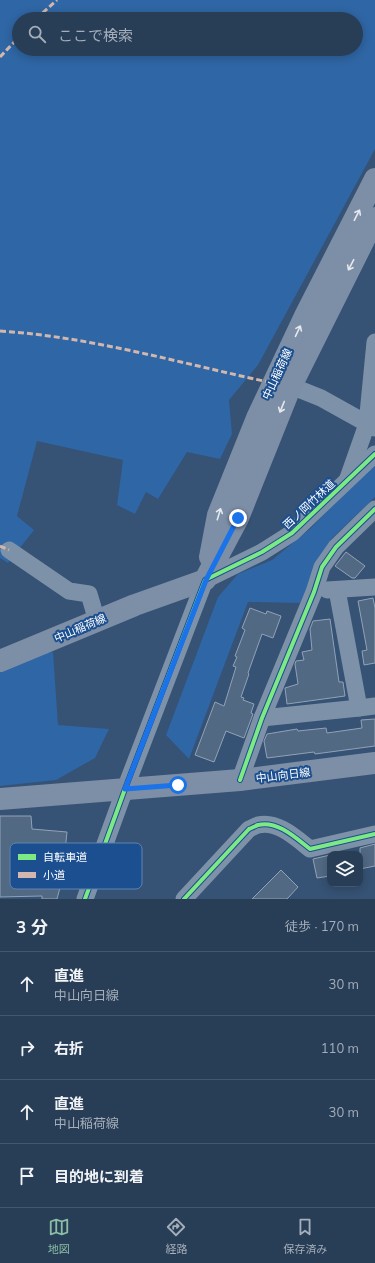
<!DOCTYPE html>
<html lang="ja">
<head>
<meta charset="utf-8">
<style>
  body { margin:0; font-family:Mulish,"Noto Sans JP",sans-serif; background:#344961; color:#f1f3f6 }
  .controls { position:absolute; right:12px; bottom:12px; display:grid; overflow:hidden; border-radius:8px; box-shadow:0 2px 10px #0003 }
  .controls button { width:36px; height:36px; display:grid; place-items:center; padding:0; border:0; border-bottom:1px solid #44576d; background:#283e57; color:#f1f3f6; font:20px sans-serif }
  .stop { position:absolute; width:12px; height:12px; margin:-9px; border:3px solid #1a73e8; border-radius:50%; background:#fff }
  .stop.end { background:#1a73e8; border-color:#fff; box-shadow:0 1px 4px #0008 }
  .list { margin:0; padding:0; list-style:none }
  h2 { display:flex; justify-content:space-between; align-items:center; height:52px; margin:0; padding:0 16px; font-size:17px }
  h2 small { font-size:13px; font-weight:400; color:#a5aeba }
  .list li { display:grid; grid-template-columns:26px 1fr auto; gap:12px; align-items:center; box-sizing:border-box; height:64px; padding:0 16px; border-top:1px solid #44576d }
  .list b { display:block; font-size:15px; white-space:nowrap }
  .list p { margin:0; font-size:13px; white-space:nowrap; color:#a5aeba }
  .list em { font-size:13px; font-style:normal; color:#a5aeba }
  .icon { flex:none; width:22px; height:22px; fill:none; stroke:currentColor; stroke-width:2; stroke-linecap:round; stroke-linejoin:round }
  .map { position:relative; flex:none; width:375px; height:899px; overflow:hidden }
  .search { position:absolute; background:#283e57; box-shadow:0 2px 10px #0003; left:12px; right:12px; top:12px; height:44px; display:flex; align-items:center; gap:10px; box-sizing:border-box; padding:0 14px; border-radius:22px; color:#a5aeba; font-size:15px }
  .sheet { height:308px; background:#283e57 }
  nav { display:flex; justify-content:space-around; align-items:center; box-sizing:border-box; height:56px; border-top:1px solid #44576d; background:#283e57; font-size:11px; color:#a5aeba }
  nav a { display:grid; justify-items:center; gap:2px }
  nav .on { color:#8abfa5 }
  .map>svg:first-child { display:block }
  .green { fill:#2f66a5; fill-rule:evenodd }
  .building { fill:#526984; stroke:#92a2b6 }
  .lines { fill:none; stroke-linecap:round; stroke-linejoin:round }
  .minor { stroke:#7d92a8; stroke-width:17 }
  .major { stroke:#7d8ea7; stroke-width:22 }
  .quiet { stroke:#d1b7ad; stroke-width:3; stroke-dasharray:6 3; stroke-linecap:butt }
  .cycleway-casing { stroke:#1b4f8f; stroke-width:6 }
  .cycleway { stroke:#7ce984; stroke-width:4 }
  .oneway { stroke:#e5e8ed }
  .route { stroke:#1a73e8; stroke-width:5 }
  .labels { text-anchor:middle; stroke-width:4; stroke-linejoin:round; paint-order:stroke }
  .street-label { font-size:11px; fill:#fff; stroke:#1b4f8f }
  .key { fill:#1b4f8f; stroke:#5f84b1; stroke-width:1 }
  .key-label { font-size:11px; fill:#fff }
</style>
</head>
<body>
<div class="map">
<svg width="375" height="899" viewBox="0 0 375 899">
  <rect width="100%" height="100%" fill="#365274"/>
  <g class="green">
    <path d="M 0,0 L 375,0 L 375,149 L 258,365 L 229,400 L 232,434 L 220,459 L 187,452 L 158,499 L 146,492 L 135,514 L 117,505 L 123,460 L 37,441 L 17,516 L 34,530 L 8,563 L 0,558 ZM 19,19 L 356,19 L 356,49 L 19,49 Z"/>
    <path d="M 375,462 L 375,497 L 331,539 L 300,603 L 248,602 L 189,759 L 166,735 L 218,597 L 238,574 L 272,560 L 311,528 Z"/>
    <path d="M 53,652 L 58,725 L 109,729 L 95,758 L 56,780 L 0,786 L 0,666 L 28,654 Z"/>
  </g>
  <g class="building">
    <path d="M 346,552 L 365,566 L 355,578 L 352,578 L 335,566 Z"/>
    <path d="M 373,598 L 375,608 L 375,663 L 364,665 L 362,651 L 367,650 L 358,601 Z"/>
    <path d="M 250,608 L 266,614 L 267,611 L 281,616 L 280,619 L 273,638 L 262,634 L 248,673 L 249,674 L 241,697 L 244,698 L 243,700 L 254,704 L 251,713 L 253,714 L 244,738 L 226,731 L 214,762 L 195,755 L 215,702 L 224,706 L 236,667 L 233,666 L 237,657 L 235,656 L 245,630 L 242,628 Z"/>
    <path d="M 330,619 L 339,682 L 343,682 L 345,696 L 287,704 L 285,688 L 298,684 L 295,664 L 296,661 L 304,660 L 302,652 L 312,650 L 310,629 L 313,621 Z"/>
    <path d="M 375,719 L 375,746 L 315,754 L 314,752 L 267,758 L 264,741 L 267,734 L 297,729 L 298,731 L 326,728 L 327,733 L 362,728 L 361,720 Z"/>
    <path d="M 0,816 L 31,816 L 32,829 L 67,832 L 62,880 L 57,899 L 42,899 L 42,896 L 0,897 Z"/>
    <path d="M 375,844 L 375,866 L 360,869 L 360,848 Z"/>
    <path d="M 330,855 L 330,876 L 317,878 L 313,859 Z"/>
    <path d="M 281,870 L 298,887 L 287,899 L 252,899 Z"/>
  </g>
  <g class="lines">
    <g class="minor">
      <path d="M 279,385 L 301,390 L 321,398 L 375,428"/>
      <path d="M 348,478 L 367,424 L 375,342"/>
      <path d="M 9,550 L 69,591 L 89,594 L 97,621"/>
      <path d="M 327,590 L 375,587"/>
      <path d="M 337,590 L 359,708"/>
      <path d="M 262,718 L 359,708 L 375,706"/>
      <path d="M 240,780 L 262,718 L 314,592 L 322,567 L 336,547 L 375,509"/>
      <path d="M 85,899 L 125,789 L 205,580 L 262,552 L 292,533 L 375,454"/>
      <path d="M 184,899 L 249,829 C 252,828 255,826 258,825 C 277,820 296,838 310,849 L 375,834"/>
    </g>
    <g class="major">
      <path d="M 210,557 L 218,515 L 257,418 L 306,314 L 375,179"/>
      <path d="M 0,661 L 135,605 L 205,580 L 238,518 L 290,388 L 375,218"/>
      <path d="M 0,799 L 240,780 L 375,763"/>
    </g>
    <g class="quiet">
      <path d="M 36,19 L 57,0"/>
      <path d="M 0,57 L 19,37"/>
      <path d="M 0,331 C 93,337 183,364 273,383"/>
      <path d="M 0,546 L 9,550"/>
    </g>
    <g class="cycleway-casing">
      <g id="cycleway">
        <path d="M 240,780 L 262,718 L 314,592 L 322,567 L 336,547 L 375,509"/>
        <path d="M 85,899 L 125,789 L 205,580 L 262,552 L 292,533 L 375,454"/>
        <path d="M 184,899 L 249,829 C 252,828 255,826 258,825 C 277,820 296,838 310,849 L 375,834"/>
      </g>
    </g>
    <use href="#cycleway" class="cycleway"/>
  </g>
  <defs><path id="oneway-shaft" d="M-6 0H5M1.5-3L5.5 0L1.5 3" fill="none" stroke-width="1.6" stroke-linecap="round" stroke-linejoin="round"/></defs>
  <g class="oneway">
    <use href="#oneway-shaft" transform="translate(357 215) rotate(-63)"/>
    <use href="#oneway-shaft" transform="translate(351 265) rotate(117)"/>
    <use href="#oneway-shaft" transform="translate(298 331) rotate(-65)"/>
    <use href="#oneway-shaft" transform="translate(282 407) rotate(112)"/>
    <use href="#oneway-shaft" transform="translate(219 514) rotate(-73)"/>
  </g>
  <g class="lines">
    <path class="route" d="M 178,785 L 125,789 L 206,580 L 238,518"/>
  </g>
  <g class="labels">
    <g class="street-label">
      <text transform="translate(277 374) rotate(-65)" y="4">中山稲荷線</text>
      <text transform="translate(309 504) rotate(-43)" y="4">西ノ岡竹林道</text>
      <text transform="translate(80 628) rotate(-23)" y="4">中山稲荷線</text>
      <text transform="translate(283 775) rotate(-7)" y="4">中山向日線</text>
    </g>
  </g>
  <rect x="10" y="843" width="132" height="46" rx="6" class="key"/>
  <rect x="18" y="854" width="18" height="6" fill="#7ce984"/>
  <rect x="18" y="872" width="18" height="6" fill="#d1b7ad"/>
  <g class="key-label">
    <text x="43" y="861">自転車道</text>
    <text x="43" y="879">小道</text>
  </g>
</svg>
<div class="controls">
<button><svg class="icon" aria-label="layers" viewBox="0 0 24 24"><path d="M12 4l9 5-9 5-9-5zM3 14l9 5 9-5"/></svg></button>
</div>
<div class="stop" style="left:178px;top:785px"></div>
<div class="stop end" style="left:238px;top:518px"></div>
<div class="search"><svg class="icon" aria-label="search" viewBox="0 0 24 24"><circle cx="10" cy="10" r="6"/><path d="M15 15l6 6"/></svg>ここで検索</div>
</div>
<section class="sheet">
<h2>3 分<small>徒歩 · 170 m</small></h2>
<ul class="list">
<li><svg class="icon" aria-label="ahead" viewBox="0 0 24 24"><path d="M12 20V5M6 11l6-6 6 6"/></svg><div><b>直進</b><p>中山向日線</p></div><em>30 m</em></li>
<li><svg class="icon" aria-label="right" viewBox="0 0 24 24"><path d="M7 20v-9h11M14 6l5 5-5 5"/></svg><div><b>右折</b></div><em>110 m</em></li>
<li><svg class="icon" aria-label="ahead" viewBox="0 0 24 24"><path d="M12 20V5M6 11l6-6 6 6"/></svg><div><b>直進</b><p>中山稲荷線</p></div><em>30 m</em></li>
<li><svg class="icon" aria-label="arrive" viewBox="0 0 24 24"><path d="M6 21V4h12l-3 4 3 4H6"/></svg><div><b>目的地に到着</b></div></li>
</ul>
</section>
<nav>
<a class="on"><svg class="icon" aria-label="map" viewBox="0 0 24 24"><path d="M3 6l6-2 6 2 6-2v14l-6 2-6-2-6 2zM9 4v14M15 6v14"/></svg>地図</a>
<a><svg class="icon" aria-label="directions" viewBox="0 0 24 24"><path d="M12 3l9 9-9 9-9-9zM9 14v-3h6M13 9l2 2-2 2"/></svg>経路</a>
<a><svg class="icon" aria-label="saved" viewBox="0 0 24 24"><path d="M7 4h10v16l-5-4-5 4z"/></svg>保存済み</a>
</nav>
</body>
</html>
